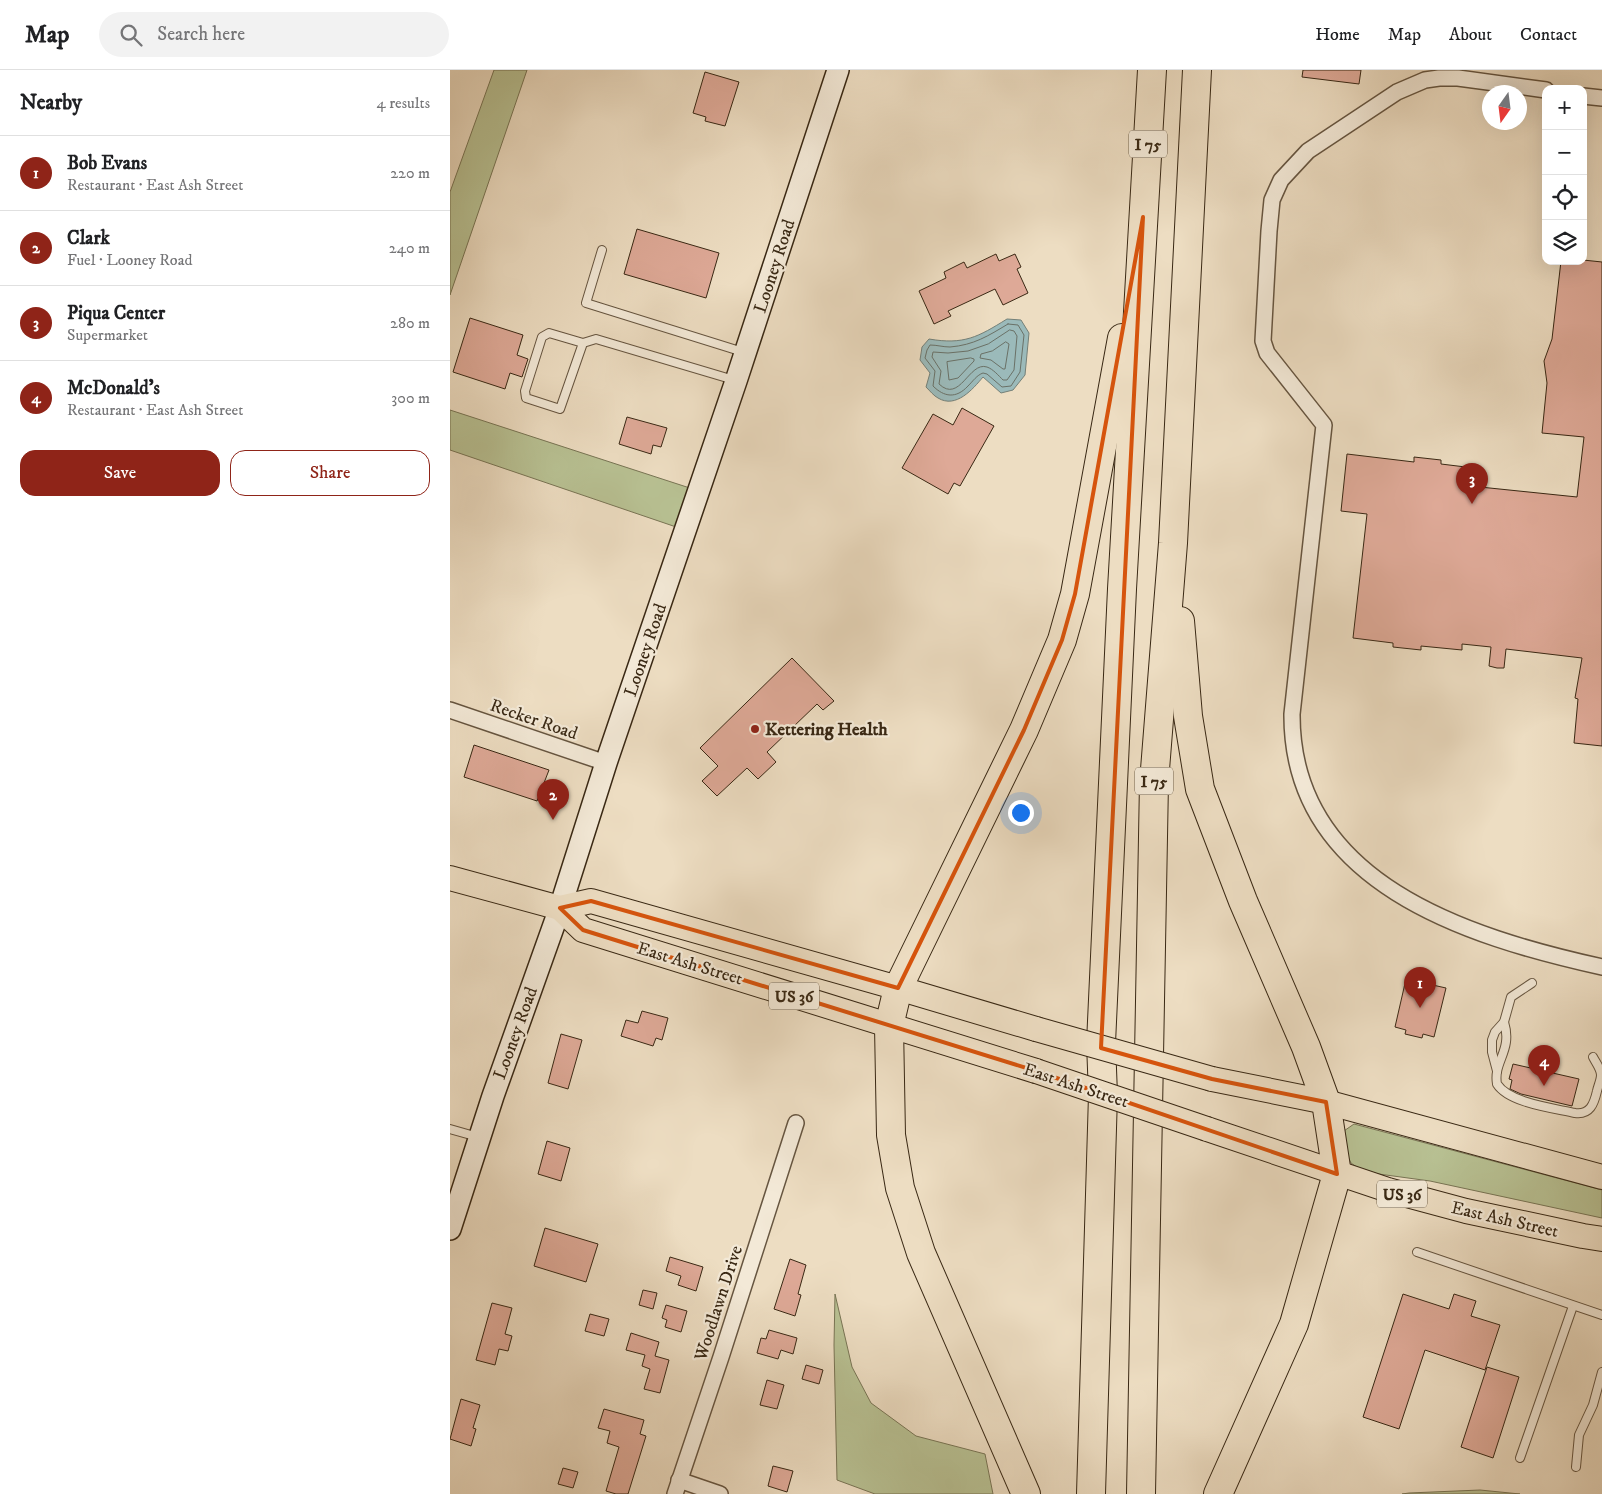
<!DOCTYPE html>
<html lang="en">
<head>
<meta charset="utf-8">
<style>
  body { margin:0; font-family:"IM FELL DW Pica",serif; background:#f2f2f2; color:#202124 }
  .controls { position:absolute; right:15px; top:15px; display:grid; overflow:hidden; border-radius:10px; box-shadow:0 5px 20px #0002 }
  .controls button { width:45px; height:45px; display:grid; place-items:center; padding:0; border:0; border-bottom:1px solid #e0e0e0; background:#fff; color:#202124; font:25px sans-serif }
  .compass { position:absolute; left:1032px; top:15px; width:45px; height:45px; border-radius:50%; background:#fff; box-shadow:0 5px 20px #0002; rotate:194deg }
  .you { position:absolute; left:570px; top:742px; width:18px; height:18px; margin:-12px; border:4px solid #fff; border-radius:50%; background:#1a73e8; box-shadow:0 0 0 8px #1a73e833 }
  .badge { display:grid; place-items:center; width:32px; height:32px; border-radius:50%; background:#8f2418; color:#fff; font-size:16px; font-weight:700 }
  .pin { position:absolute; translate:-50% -41px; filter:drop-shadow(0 1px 2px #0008) }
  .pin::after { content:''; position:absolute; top:26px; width:18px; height:15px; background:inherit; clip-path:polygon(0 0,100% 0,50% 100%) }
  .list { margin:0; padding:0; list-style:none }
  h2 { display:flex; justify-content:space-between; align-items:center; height:65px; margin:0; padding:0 20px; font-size:21px }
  h2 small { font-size:16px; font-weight:400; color:#757577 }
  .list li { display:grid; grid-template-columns:32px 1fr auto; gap:15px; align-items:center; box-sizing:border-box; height:75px; padding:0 20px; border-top:1px solid #e0e0e0 }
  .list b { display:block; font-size:19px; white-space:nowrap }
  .list p { margin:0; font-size:16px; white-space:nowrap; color:#757577 }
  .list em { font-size:16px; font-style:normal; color:#757577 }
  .actions { display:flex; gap:10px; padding:15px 20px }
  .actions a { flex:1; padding:11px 0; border:1px solid #8f2418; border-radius:15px; text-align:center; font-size:18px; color:#8f2418 }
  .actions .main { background:#8f2418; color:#fff }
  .icon { flex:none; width:28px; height:28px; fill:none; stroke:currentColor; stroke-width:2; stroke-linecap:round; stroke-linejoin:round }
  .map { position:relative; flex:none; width:1152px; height:1424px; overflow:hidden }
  header { display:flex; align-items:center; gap:30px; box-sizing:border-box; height:70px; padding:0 25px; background:#fff; border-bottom:1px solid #e0e0e0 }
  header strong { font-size:24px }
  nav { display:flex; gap:28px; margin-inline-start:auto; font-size:18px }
  .search { width:350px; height:45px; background:#f2f2f2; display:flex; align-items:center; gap:12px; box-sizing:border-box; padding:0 18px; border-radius:28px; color:#757577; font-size:19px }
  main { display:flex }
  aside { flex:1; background:#fff }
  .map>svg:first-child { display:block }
  .green { fill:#b8c193; stroke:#787454 }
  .water { fill:#9bbaba; stroke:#748078 }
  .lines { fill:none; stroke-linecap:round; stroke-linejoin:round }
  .shore { stroke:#6a7167; stroke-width:1 }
  .building { fill:#dea997; stroke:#392814 }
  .lane-casing { stroke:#665540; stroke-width:10 }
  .street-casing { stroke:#665540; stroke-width:18 }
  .secondary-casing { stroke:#392814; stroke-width:24 }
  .primary-casing { stroke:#392814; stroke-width:26 }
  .highway-casing { stroke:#392814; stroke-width:30 }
  .lane { stroke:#f3e9d7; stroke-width:8 }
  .street { stroke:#f3e9d7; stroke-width:15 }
  .secondary { stroke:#f3e9d7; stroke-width:21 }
  .primary { stroke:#edddc2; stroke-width:24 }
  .highway { stroke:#edddc2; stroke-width:28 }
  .primary-bridge-casing { stroke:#392814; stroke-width:26; stroke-linecap:butt }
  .primary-bridge { stroke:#edddc2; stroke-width:24 }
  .marked { fill:none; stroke:#d6540d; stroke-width:4; stroke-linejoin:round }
  .poi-dot { fill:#8f2418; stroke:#f3e9d7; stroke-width:2 }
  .labels { text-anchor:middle; stroke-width:4.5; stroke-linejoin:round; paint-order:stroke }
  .shield { fill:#f3e9d7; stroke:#71624e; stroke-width:1 }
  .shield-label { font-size:16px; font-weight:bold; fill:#392814 }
  .street-label { font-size:18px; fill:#392814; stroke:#f3e9d7 }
  .poi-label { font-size:18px; font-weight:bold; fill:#392814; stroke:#f3e9d7; text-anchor:start }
</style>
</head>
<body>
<header>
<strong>Map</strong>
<div class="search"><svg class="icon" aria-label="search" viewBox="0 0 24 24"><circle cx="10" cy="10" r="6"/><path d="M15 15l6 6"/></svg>Search here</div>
<nav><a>Home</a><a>Map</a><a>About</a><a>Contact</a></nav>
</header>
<main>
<aside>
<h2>Nearby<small>4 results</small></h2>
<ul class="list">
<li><span class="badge">1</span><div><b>Bob Evans</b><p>Restaurant · East Ash Street</p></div><em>220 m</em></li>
<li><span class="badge">2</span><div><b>Clark</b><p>Fuel · Looney Road</p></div><em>240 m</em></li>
<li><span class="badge">3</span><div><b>Piqua Center</b><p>Supermarket</p></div><em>280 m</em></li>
<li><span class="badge">4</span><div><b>McDonald's</b><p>Restaurant · East Ash Street</p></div><em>300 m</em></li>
</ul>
<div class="actions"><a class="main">Save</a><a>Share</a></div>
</aside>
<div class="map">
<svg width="1152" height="1424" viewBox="0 0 1152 1424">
  <rect width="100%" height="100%" fill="#edddc2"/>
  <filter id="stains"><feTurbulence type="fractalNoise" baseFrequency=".004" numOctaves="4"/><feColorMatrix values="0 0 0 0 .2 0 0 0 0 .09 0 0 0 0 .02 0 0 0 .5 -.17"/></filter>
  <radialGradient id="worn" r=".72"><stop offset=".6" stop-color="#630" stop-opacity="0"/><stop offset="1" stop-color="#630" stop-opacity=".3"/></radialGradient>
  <g class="green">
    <path d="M 44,0 L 77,0 L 0,225 L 0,122 Z"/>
    <path d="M 0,340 L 249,421 L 235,460 L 0,380 Z"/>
    <path d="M 904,1054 L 1152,1120 L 1152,1148 L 980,1111 L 914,1102 L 901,1093 L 894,1079 L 891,1063 Z"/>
    <path d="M 385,1224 L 402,1297 L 421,1333 L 466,1366 L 535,1384 L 543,1424 L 425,1424 L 387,1410 L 384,1275 Z"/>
    <path d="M 1030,1420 L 1070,1424 L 952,1424 L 959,1423 Z"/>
  </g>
  <path class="water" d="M 557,249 L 571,250 L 579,263 L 575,305 L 563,320 L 551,323 L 533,307 C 523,319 506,339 488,328 C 484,326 480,321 476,317 L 480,303 L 470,290 L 472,277 L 479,269 C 514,275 528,267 557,249 Z"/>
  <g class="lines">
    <g class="shore">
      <path d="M 558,254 L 568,255 L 574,265 L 570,302 L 561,316 L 552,317 L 537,304 L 533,303 C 527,305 523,311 518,316 C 506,329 494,327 483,316 L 485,301 L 475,288 L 477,280 L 480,275 C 487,275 493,277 500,277 C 524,275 538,266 558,254 Z"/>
      <path d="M 560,260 L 564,261 L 567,266 L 564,300 L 557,310 L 553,310 C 549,306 543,299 537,297 C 519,291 510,334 489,314 L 491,301 L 482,287 L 483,282 L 498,283 L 518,281 L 538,274 Z"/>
      <path d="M 556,272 L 559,274 L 555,299 L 553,299 L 541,290 L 530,288 L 531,284 L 542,281 Z"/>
      <path d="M 521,288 L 524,289 L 524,291 L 508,308 L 499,310 L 497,292 Z"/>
    </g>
  </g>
  <g class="building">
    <path d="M 853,0 L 911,0 L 909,14 L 852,7 Z"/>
    <path d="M 255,2 L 289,12 L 275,56 L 255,51 L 256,47 L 243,43 Z"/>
    <path d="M 187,159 L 269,183 L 256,228 L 174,204 Z"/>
    <path d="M 546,184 L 549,191 L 565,184 L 571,197 L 567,199 L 578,223 L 553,235 L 545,219 L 498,241 L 501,246 L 484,254 L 469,221 L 496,208 L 494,202 L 514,192 L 517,198 Z"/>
    <path d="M 1133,190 L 1152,192 L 1152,676 L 1124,673 L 1128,629 L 1125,628 L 1132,588 L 1056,579 L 1054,598 L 1047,598 L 1039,596 L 1041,577 L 1012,574 L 1012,580 L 971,576 L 971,580 L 943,577 L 943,573 L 903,568 L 917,444 L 891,441 L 897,384 L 964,392 L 964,387 L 991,390 L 991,394 L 1032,399 L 1030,417 L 1127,427 L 1134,367 L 1092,363 L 1097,313 L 1094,291 L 1102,269 L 1111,191 L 1133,191 Z"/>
    <path d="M 20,248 L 73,265 L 67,285 L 78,289 L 72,307 L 60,303 L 55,319 L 3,302 Z"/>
    <path d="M 512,338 L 544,356 L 510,416 L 504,413 L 498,424 L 452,398 L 483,344 L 503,355 Z"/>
    <path d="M 177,347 L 217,358 L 211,377 L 203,375 L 201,384 L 169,374 Z"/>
    <path d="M 342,588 L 384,631 L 373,640 L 367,634 L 317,682 L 326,692 L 308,709 L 297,698 L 267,726 L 252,711 L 268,696 L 250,678 Z"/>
    <path d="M 24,675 L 99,700 L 87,731 L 14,707 Z"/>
    <path d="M 956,909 L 996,918 L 984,967 L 973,964 L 972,968 L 955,964 L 956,960 L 945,957 Z"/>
    <path d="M 192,941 L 218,948 L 212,970 L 206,968 L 203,976 L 171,966 L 176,950 L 188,953 Z"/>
    <path d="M 111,964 L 132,970 L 118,1019 L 98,1013 Z"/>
    <path d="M 1063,994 L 1129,1009 L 1122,1036 L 1071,1024 L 1060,1019 L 1062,1010 L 1059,1009 Z"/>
    <path d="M 97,1071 L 120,1078 L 111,1111 L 88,1104 Z"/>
    <path d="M 95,1158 L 148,1174 L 136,1212 L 84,1196 Z"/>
    <path d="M 220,1187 L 253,1197 L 246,1221 L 228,1215 L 231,1206 L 216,1201 Z"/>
    <path d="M 340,1189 L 356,1195 L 348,1224 L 351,1225 L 345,1246 L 324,1239 Z"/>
    <path d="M 193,1220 L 207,1223 L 203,1239 L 189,1235 Z"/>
    <path d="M 953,1224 L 999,1239 L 1004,1224 L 1026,1231 L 1021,1246 L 1050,1255 L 1035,1300 L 975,1280 L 949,1359 L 913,1347 Z"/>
    <path d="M 42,1233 L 62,1238 L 55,1264 L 62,1266 L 58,1281 L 49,1279 L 45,1295 L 26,1290 Z"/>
    <path d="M 216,1235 L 237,1241 L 231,1262 L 215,1257 L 217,1250 L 212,1248 Z"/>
    <path d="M 140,1244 L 159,1249 L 154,1266 L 135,1261 Z"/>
    <path d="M 319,1260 L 347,1268 L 343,1284 L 331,1280 L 328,1289 L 307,1283 L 311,1268 L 316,1269 Z"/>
    <path d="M 181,1263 L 209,1272 L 205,1286 L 219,1290 L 210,1323 L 194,1319 L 200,1299 L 192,1296 L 195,1285 L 176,1280 Z"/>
    <path d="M 356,1295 L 373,1300 L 369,1314 L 352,1309 Z"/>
    <path d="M 1037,1297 L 1069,1307 L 1043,1388 L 1011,1377 Z"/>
    <path d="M 317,1310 L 334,1315 L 327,1339 L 310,1335 Z"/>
    <path d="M 11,1329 L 30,1335 L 23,1358 L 26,1359 L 21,1376 L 0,1369 Z"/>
    <path d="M 154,1339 L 194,1350 L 190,1364 L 196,1366 L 178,1424 L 166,1424 L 156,1421 L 169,1377 L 157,1373 L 160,1361 L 148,1358 Z"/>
    <path d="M 323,1396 L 343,1401 L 337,1422 L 318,1416 Z"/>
    <path d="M 113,1398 L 128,1402 L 123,1418 L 108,1414 Z"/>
  </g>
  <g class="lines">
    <g class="lane-casing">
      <g id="lane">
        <path d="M 152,180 L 136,233 L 293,282"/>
        <path d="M 133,273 L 99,263 L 92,267 L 75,321 L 76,328 L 110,339 L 133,273 L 146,269 L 284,310"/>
        <path d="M 1054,952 C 1063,981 1043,991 1047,1014 C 1059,1033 1103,1038 1125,1043 C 1140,1045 1144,1034 1147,1021 C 1148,1016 1151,1010 1151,1005 C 1151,999 1146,993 1143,987"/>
        <path d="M 1047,1001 L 1042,982 L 1042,970 L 1045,962 L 1054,952 L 1061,927 L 1082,913"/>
        <path d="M 0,1059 L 28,1067"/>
        <path d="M 967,1182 L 1152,1245"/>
        <path d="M 1070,1388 L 1123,1236"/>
        <path d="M 1126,1397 L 1129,1365 L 1143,1335 L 1152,1302"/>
      </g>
    </g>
    <g class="street-casing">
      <g id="street">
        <path d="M 1096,20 L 1008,8 L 989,8 L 975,10 L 947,22 L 858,81 L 831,110 L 822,130 L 819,161 L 813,271 L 817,283 L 874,355 L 842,644 C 841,813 1017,867 1152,897"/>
        <path d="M 1133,26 L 1152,28"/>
        <path d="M 0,640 L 156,693"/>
        <path d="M 229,1410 L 270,1424"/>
        <path d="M 225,1424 L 271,1287 L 346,1053"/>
      </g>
    </g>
    <g class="secondary-casing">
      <path id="secondary" d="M 0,1159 L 43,1026 L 110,838 L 156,693 L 286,311 L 388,0"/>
    </g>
    <g class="primary-casing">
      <g id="primary">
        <path d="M 0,808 L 110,838 L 133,860 L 586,1001"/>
        <path d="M 110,838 L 141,831 L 448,918 L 586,959"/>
        <path d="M 762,1009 L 876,1032 L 1152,1107"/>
        <path d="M 757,1059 L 938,1120 L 1016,1141 L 1133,1166 L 1152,1169"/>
      </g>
    </g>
    <g class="highway-casing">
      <g id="highway">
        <path d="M 730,551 L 738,646 L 750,719 L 793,831 L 856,977 L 876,1032 L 887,1104 L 844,1254 L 768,1424"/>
        <path d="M 576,1424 L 471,1183 L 450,1118 L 441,1065 L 439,956 L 448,918 L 574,660 L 612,570 L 625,524 L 672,268"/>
        <path d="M 641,1424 L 653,1025 L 651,973 L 672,519 L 702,0"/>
        <path d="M 691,1424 L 704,712 L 723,473 L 747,0"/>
      </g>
    </g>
    <use href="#lane" class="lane"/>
    <use href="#street" class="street"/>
    <use href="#secondary" class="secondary"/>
    <use href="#primary" class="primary"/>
    <use href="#highway" class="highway"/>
    <g class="primary-bridge-casing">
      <g id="primary-bridge">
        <path d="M 586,959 L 762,1009"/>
        <path d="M 586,1001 L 757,1059"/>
      </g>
    </g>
    <use href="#primary-bridge" class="primary-bridge"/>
  </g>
  <path class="marked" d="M 693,147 L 651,978 L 762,1009 L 876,1032 L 887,1104 L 586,1001 L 133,860 L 110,838 L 141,831 L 448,918 L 574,660 L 612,570 L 625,524 Z"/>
  <circle class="poi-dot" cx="305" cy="659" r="5"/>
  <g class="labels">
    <g class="shield">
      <rect x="679" y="60.5" width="38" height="27" rx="4"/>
      <rect x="685" y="697.5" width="38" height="27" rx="4"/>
      <rect x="319" y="912.5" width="50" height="27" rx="4"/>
      <rect x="927" y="1110.5" width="50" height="27" rx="4"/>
    </g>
    <g class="shield-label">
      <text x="698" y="80">I 75</text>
      <text x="704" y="717">I 75</text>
      <text x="344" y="932">US 36</text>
      <text x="952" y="1130">US 36</text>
    </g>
    <g class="street-label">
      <text transform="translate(324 196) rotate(-72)" y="6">Looney Road</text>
      <text transform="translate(195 580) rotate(-71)" y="6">Looney Road</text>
      <text transform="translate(84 649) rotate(19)" y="6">Recker Road</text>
      <text transform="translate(240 893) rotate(17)" y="6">East Ash Street</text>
      <text transform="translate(65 963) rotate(-70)" y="6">Looney Road</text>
      <text transform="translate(626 1015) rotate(18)" y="6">East Ash Street</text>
      <text transform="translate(1055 1149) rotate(13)" y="6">East Ash Street</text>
      <text transform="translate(268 1233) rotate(-72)" y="6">Woodlawn Drive</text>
    </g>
    <g class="poi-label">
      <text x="315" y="665">Kettering Health</text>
    </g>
  </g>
  <rect width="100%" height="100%" filter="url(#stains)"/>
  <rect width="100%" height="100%" fill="url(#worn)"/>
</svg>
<div class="controls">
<button>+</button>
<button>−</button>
<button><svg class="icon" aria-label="locate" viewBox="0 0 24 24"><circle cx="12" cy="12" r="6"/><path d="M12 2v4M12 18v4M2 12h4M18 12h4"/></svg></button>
<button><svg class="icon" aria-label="layers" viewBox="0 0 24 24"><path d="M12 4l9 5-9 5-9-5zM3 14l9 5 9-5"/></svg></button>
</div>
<svg class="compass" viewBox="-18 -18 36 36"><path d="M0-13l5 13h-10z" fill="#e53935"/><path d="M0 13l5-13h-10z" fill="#757577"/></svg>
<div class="you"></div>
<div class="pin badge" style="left:970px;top:938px">1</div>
<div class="pin badge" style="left:103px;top:750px">2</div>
<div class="pin badge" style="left:1022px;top:434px">3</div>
<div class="pin badge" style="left:1094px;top:1016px">4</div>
</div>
</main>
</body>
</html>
